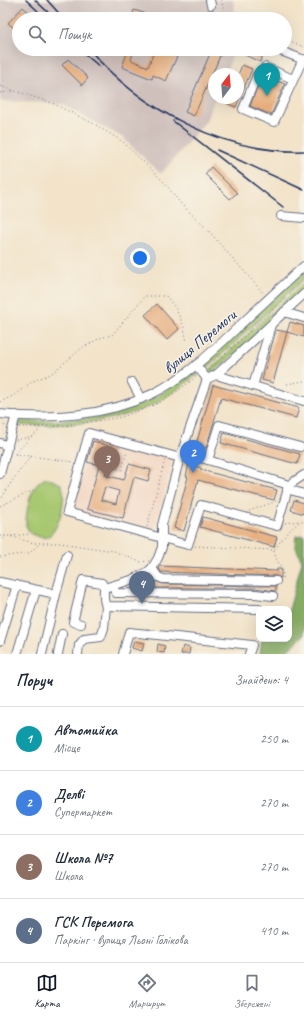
<!DOCTYPE html>
<html lang="uk">
<head>
<meta charset="utf-8">
<style>
  body { margin:0; font-family:Caveat,sans-serif; background:#f6f6f7; color:#1f2937 }
  .controls { position:absolute; right:12px; bottom:12px; display:grid; overflow:hidden; border-radius:8px; box-shadow:0 4px 16px #0002 }
  .controls button { width:36px; height:36px; display:grid; place-items:center; padding:0; border:0; border-bottom:1px solid #e0e1e3; background:#fff; color:#1f2937; font:20px sans-serif }
  .compass { position:absolute; left:208px; top:68px; width:36px; height:36px; border-radius:50%; background:#fff; box-shadow:0 4px 16px #0002; rotate:16deg }
  .you { position:absolute; left:140px; top:258px; width:14px; height:14px; margin:-10px; border:3px solid #fff; border-radius:50%; background:#1a73e8; box-shadow:0 0 0 6px #1a73e833 }
  .badge { display:grid; place-items:center; width:26px; height:26px; border-radius:50%; background:#111827; color:#fff; font-size:13px; font-weight:700 }
  .pin { position:absolute; translate:-50% -33px; filter:drop-shadow(0 1px 2px #0008) }
  .pin::after { content:''; position:absolute; top:21px; width:14px; height:12px; background:inherit; clip-path:polygon(0 0,100% 0,50% 100%) }
  .list { margin:0; padding:0; list-style:none }
  h2 { display:flex; justify-content:space-between; align-items:center; height:52px; margin:0; padding:0 16px; font-size:17px }
  h2 small { font-size:13px; font-weight:400; color:#747a83 }
  .list li { display:grid; grid-template-columns:26px 1fr auto; gap:12px; align-items:center; box-sizing:border-box; height:64px; padding:0 16px; border-top:1px solid #e0e1e3 }
  .list b { display:block; font-size:15px; white-space:nowrap }
  .list p { margin:0; font-size:13px; white-space:nowrap; color:#747a83 }
  .list em { font-size:13px; font-style:normal; color:#747a83 }
  .icon { flex:none; width:22px; height:22px; fill:none; stroke:currentColor; stroke-width:2; stroke-linecap:round; stroke-linejoin:round }
  .map { position:relative; flex:none; width:304px; height:654px; overflow:hidden }
  .search { position:absolute; background:#fff; box-shadow:0 4px 16px #0002; left:12px; right:12px; top:12px; height:44px; display:flex; align-items:center; gap:10px; box-sizing:border-box; padding:0 14px; border-radius:22px; color:#747a83; font-size:15px }
  .sheet { height:308px; background:#fff }
  nav { display:flex; justify-content:space-around; align-items:center; box-sizing:border-box; height:56px; border-top:1px solid #e0e1e3; background:#fff; font-size:11px; color:#747a83 }
  nav a { display:grid; justify-items:center; gap:2px }
  nav .on { color:#111827 }
  .map>svg:first-child { display:block }
  .built { fill:#f3d4bf }
  .industrial { fill:#cfc0bb }
  .green { fill:#a7c770; stroke:#617b67 }
  .forest { fill:#85ac62; stroke:#506e60 }
  .building { fill:#e7ad7d; fill-rule:evenodd }
  .lines { fill:none; stroke-linecap:round; stroke-linejoin:round }
  .minor-casing { stroke:#666e83; stroke-width:10 }
  .path { stroke:#666e83; stroke-width:1; stroke-dasharray:1 3; stroke-linecap:butt }
  .minor { stroke:#fff; stroke-width:8 }
  .rail { stroke:#1b2f5e; stroke-width:1.5 }
  .labels { text-anchor:middle; stroke-width:3; stroke-linejoin:round; paint-order:stroke }
  .street-label { font-size:16px; fill:#1b2f5e; stroke:#f7f3e8 }
</style>
</head>
<body>
<div class="map">
<svg width="304" height="654" viewBox="0 0 304 654">
  <rect width="100%" height="100%" fill="#f7f3e8"/>
  <filter id="ink" filterUnits="userSpaceOnUse"><feTurbulence type="fractalNoise" baseFrequency=".025" numOctaves="2"/><feDisplacementMap in="SourceGraphic" scale="8" xChannelSelector="R" yChannelSelector="G"/><feConvolveMatrix kernelMatrix="1 2 1 2 8 2 1 2 1" color-interpolation-filters="sRGB"/></filter>
  <filter id="wash" filterUnits="userSpaceOnUse"><feTurbulence type="fractalNoise" baseFrequency=".012" numOctaves="4" result="noise"/><feDisplacementMap in="SourceGraphic" scale="16" xChannelSelector="R" yChannelSelector="G"/><feGaussianBlur stdDeviation="0.9" result="paint"/><feColorMatrix in="noise" values="0 0 0 0 0 0 0 0 0 0 0 0 0 0 0 0 0 1.4 0 .05"/><feComposite in="paint" operator="in"/></filter>
  <g filter="url(#wash)">
    <rect width="100%" height="100%" fill="#f2e3c9"/>
    <path class="built" d="M 91,436 L 173,458 L 154,532 L 72,510 Z"/>
    <path class="industrial" d="M 0,0 L 233,0 L 236,19 L 19,19 L 19,49 L 235,49 L 225,74 L 214,74 L 215,98 L 206,121 L 161,174 L 122,137 L 62,104 L 0,101 Z"/>
    <g class="green">
      <path d="M 304,271 L 304,278 L 206,369 L 205,364 Z"/>
      <path d="M 304,282 L 304,291 L 214,372 L 209,371 Z"/>
      <path d="M 196,373 L 199,374 C 185,383 172,394 156,403 C 115,424 62,426 16,425 L 20,421 C 64,422 111,420 151,400 C 165,393 181,378 196,373 Z"/>
      <path d="M 47,478 L 61,484 C 68,495 59,532 47,537 C 42,538 36,536 31,534 L 26,526 L 26,521 C 27,507 31,482 47,478 Z"/>
    </g>
    <path class="forest" d="M 304,535 L 304,635 L 284,654 L 260,654 L 262,639 L 289,639 L 289,610 L 302,561 L 295,545 L 296,536 Z"/>
    <g id="blocks">
      <g class="building">
        <path d="M 23,7 L 36,19 L 19,19 L 19,32 L 8,23 Z"/>
        <path d="M 134,10 L 144,13 L 142,19 L 131,19 Z"/>
        <path d="M 158,13 L 173,19 L 155,19 Z"/>
        <path d="M 117,49 L 134,49 L 131,60 L 148,67 L 155,49 L 172,49 L 179,52 L 166,81 L 153,75 L 152,79 L 122,67 L 127,53 Z"/>
        <path d="M 212,49 L 223,49 L 194,116 L 185,112 Z"/>
        <path d="M 247,49 L 263,55 L 260,62 L 245,55 Z"/>
        <path d="M 68,59 L 88,78 L 82,85 L 62,65 Z"/>
        <path d="M 242,65 L 252,69 L 236,107 L 226,103 L 228,98 L 238,98 L 238,75 Z"/>
        <path d="M 262,75 L 285,84 L 271,115 L 250,106 Z"/>
        <path d="M 211,167 L 237,193 L 230,199 L 205,174 Z"/>
        <path d="M 157,304 L 179,329 L 167,340 L 145,315 Z"/>
        <path d="M 290,322 L 304,326 L 304,337 L 287,332 Z"/>
        <path d="M 276,330 L 287,332 L 273,383 L 262,380 Z"/>
        <path d="M 213,385 L 299,408 L 296,418 L 221,398 L 206,448 L 196,445 Z"/>
        <path d="M 224,433 L 300,454 L 297,464 L 221,443 Z"/>
        <path d="M 93,441 L 113,447 L 105,475 L 124,480 L 129,464 L 151,470 L 148,481 L 134,477 L 123,518 L 87,509 L 99,465 L 87,462 ZM 105,487 L 119,491 L 116,504 L 101,500 Z"/>
        <path d="M 189,464 L 201,468 L 201,470 L 277,490 L 274,500 L 198,480 L 184,531 L 174,528 L 188,477 L 186,476 Z"/>
        <path d="M 294,500 L 304,503 L 304,514 L 291,510 Z"/>
        <path d="M 203,517 L 277,537 L 274,547 L 200,527 Z"/>
        <path d="M 160,566 L 277,571 L 277,569 L 281,569 L 281,578 L 276,576 L 161,572 L 159,568 Z"/>
        <path d="M 145,581 L 155,581 L 163,584 L 276,586 L 276,591 L 255,588 L 142,588 L 142,583 L 145,583 Z"/>
        <path d="M 134,641 L 144,643 L 142,651 L 132,648 Z"/>
        <path d="M 158,644 L 165,646 L 164,653 L 157,652 Z"/>
        <path d="M 183,646 L 190,648 L 189,654 L 181,654 Z"/>
      </g>
    </g>
  </g>
  <g filter="url(#ink)">
    <use href="#blocks" fill-opacity="0" stroke="#666e83" stroke-width="1"/>
    <g class="lines">
      <g class="minor-casing">
        <g id="minor">
          <path d="M 210,0 L 211,5"/>
          <path d="M 216,19 L 216,18"/>
          <path d="M 276,49 L 304,60"/>
          <path d="M 265,67 L 293,79"/>
          <path d="M 257,75 L 243,109 L 274,122 L 303,59"/>
          <path d="M 281,216 L 304,218"/>
          <path d="M 284,312 L 304,318"/>
          <path d="M 196,365 L 207,379"/>
          <path d="M 216,375 L 304,401"/>
          <path d="M 132,382 L 141,399"/>
          <path d="M 253,386 L 271,325"/>
          <path d="M 0,414 C 50,420 106,416 152,394 C 183,379 210,354 235,330 C 258,308 281,287 304,266"/>
          <path d="M 0,443 L 8,446"/>
          <path d="M 182,452 L 289,485 L 304,475"/>
          <path d="M 177,457 L 89,433 L 67,512 L 188,545 L 201,505 L 277,526 L 289,485"/>
          <path d="M 208,460 L 219,425 L 300,447"/>
          <path d="M 0,474 L 16,415"/>
          <path d="M 287,489 L 304,494"/>
          <path d="M 152,568 L 158,577 L 163,579 L 276,581"/>
          <path d="M 0,582 L 56,594 L 67,555"/>
          <path d="M 112,586 L 116,593 L 255,594 L 273,596"/>
          <path d="M 259,609 L 106,606 C 103,601 104,595 104,588 L 131,580 L 146,573 L 152,568 L 158,558 L 162,547 L 162,525 L 180,457 L 207,379 L 216,375 L 304,294"/>
          <path d="M 81,624 L 73,622 L 83,580 L 102,583 L 104,588"/>
          <path d="M 0,641 L 17,585"/>
          <path d="M 17,654 L 36,590"/>
          <path d="M 42,654 L 56,594"/>
          <path d="M 58,654 L 62,634"/>
          <path d="M 78,654 L 79,645 L 84,639 L 101,637 L 104,628 L 106,606"/>
          <path d="M 123,654 L 129,632 L 252,645 L 249,654"/>
        </g>
      </g>
      <g class="path">
        <path d="M 221,0 L 226,16 L 234,19"/>
        <path d="M 285,39 L 304,47"/>
        <path d="M 0,86 L 52,103 L 96,125 L 123,142 L 163,181 L 181,204 L 206,228 L 264,294"/>
        <path d="M 0,93 L 13,91"/>
        <path d="M 208,370 L 304,280"/>
        <path d="M 287,384 L 304,381"/>
        <path d="M 0,402 L 13,396 L 33,381 L 51,374 L 82,348 L 100,338 L 112,335 L 145,296 L 166,296 L 176,309 L 184,327 L 187,342"/>
        <path d="M 0,424 L 6,426"/>
        <path d="M 19,427 L 63,426 L 122,417 L 156,404 L 178,391 L 197,376"/>
        <path d="M 16,440 L 30,437"/>
        <path d="M 117,447 L 111,467 L 122,470 L 127,451"/>
        <path d="M 15,454 L 73,462"/>
        <path d="M 12,457 L 31,437 L 37,433 L 40,428"/>
        <path d="M 0,501 L 12,481 L 30,457"/>
        <path d="M 0,506 L 34,490"/>
        <path d="M 249,511 L 274,502 L 277,500"/>
        <path d="M 285,523 L 299,521"/>
        <path d="M 147,527 L 165,460"/>
        <path d="M 0,536 L 10,536 L 33,543 L 60,543 L 114,551 L 140,562 L 149,561"/>
        <path d="M 11,536 L 31,534"/>
        <path d="M 0,542 L 6,536"/>
        <path d="M 195,546 L 274,550 L 288,532 L 300,521 L 304,522"/>
        <path d="M 274,551 C 276,563 285,569 283,581"/>
        <path d="M 0,557 L 30,553 L 39,544"/>
      </g>
      <use href="#minor" class="minor"/>
      <g class="rail">
        <path d="M 26,0 L 38,11"/>
        <path d="M 35,0 L 55,19"/>
        <path d="M 47,0 L 64,19"/>
        <path d="M 79,49 L 100,67"/>
        <path d="M 89,49 C 139,109 224,154 304,151"/>
        <path d="M 173,121 L 283,207"/>
        <path d="M 217,150 L 304,190"/>
      </g>
    </g>
  </g>
  <g class="labels">
    <g class="street-label">
      <text transform="translate(199 341) rotate(-40)" y="6">вулиця Перемоги</text>
    </g>
  </g>
</svg>
<div class="controls">
<button><svg class="icon" aria-label="layers" viewBox="0 0 24 24"><path d="M12 4l9 5-9 5-9-5zM3 14l9 5 9-5"/></svg></button>
</div>
<svg class="compass" viewBox="-18 -18 36 36"><path d="M0-13l5 13h-10z" fill="#e53935"/><path d="M0 13l5-13h-10z" fill="#747a83"/></svg>
<div class="you"></div>
<div class="pin badge" style="left:267px;top:96px;background:#0f9aa8">1</div>
<div class="pin badge" style="left:193px;top:473px;background:#3f7fe0">2</div>
<div class="pin badge" style="left:107px;top:479px;background:#8d6e63">3</div>
<div class="pin badge" style="left:142px;top:604px;background:#5c6f8a">4</div>
<div class="search"><svg class="icon" aria-label="search" viewBox="0 0 24 24"><circle cx="10" cy="10" r="6"/><path d="M15 15l6 6"/></svg>Пошук</div>
</div>
<section class="sheet">
<h2>Поруч<small>Знайдено: 4</small></h2>
<ul class="list">
<li><span class="badge" style="background:#0f9aa8">1</span><div><b>Автомийка</b><p>Місце</p></div><em>250 m</em></li>
<li><span class="badge" style="background:#3f7fe0">2</span><div><b>Делві</b><p>Супермаркет</p></div><em>270 m</em></li>
<li><span class="badge" style="background:#8d6e63">3</span><div><b>Школа №7</b><p>Школа</p></div><em>270 m</em></li>
<li><span class="badge" style="background:#5c6f8a">4</span><div><b>ГСК Перемога</b><p>Паркінг · вулиця Льоні Голікова</p></div><em>410 m</em></li>
</ul>
</section>
<nav>
<a class="on"><svg class="icon" aria-label="map" viewBox="0 0 24 24"><path d="M3 6l6-2 6 2 6-2v14l-6 2-6-2-6 2zM9 4v14M15 6v14"/></svg>Карта</a>
<a><svg class="icon" aria-label="directions" viewBox="0 0 24 24"><path d="M12 3l9 9-9 9-9-9zM9 14v-3h6M13 9l2 2-2 2"/></svg>Маршрут</a>
<a><svg class="icon" aria-label="saved" viewBox="0 0 24 24"><path d="M7 4h10v16l-5-4-5 4z"/></svg>Збережені</a>
</nav>
</body>
</html>
